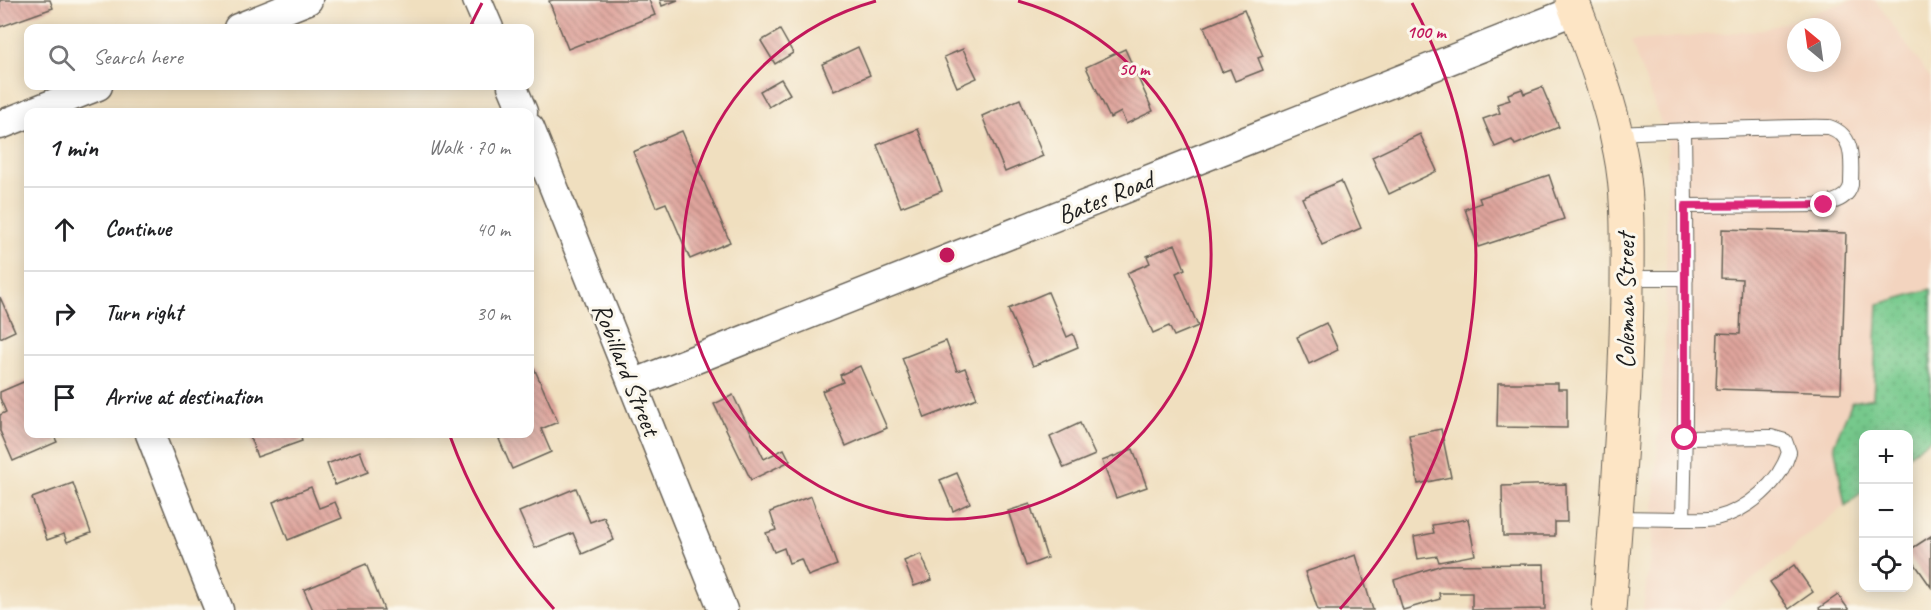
<!DOCTYPE html>
<html lang="en">
<head>
<meta charset="utf-8">
<style>
  body { margin:0; font-family:Caveat,sans-serif; background:#f2f2f2; color:#202124 }
  .controls { position:absolute; right:18px; bottom:18px; display:grid; overflow:hidden; border-radius:12px; box-shadow:0 3px 15px #0003 }
  .controls button { width:54px; height:54px; display:grid; place-items:center; padding:0; border:0; border-bottom:2px solid #e0e0e0; background:#fff; color:#202124; font:30px sans-serif }
  .compass { position:absolute; left:1787px; top:18px; width:54px; height:54px; border-radius:50%; background:#fff; box-shadow:0 3px 15px #0003; rotate:331deg }
  .stop { position:absolute; width:18px; height:18px; margin:-14px; border:4px solid #db2777; border-radius:50%; background:#fff }
  .stop.end { background:#db2777; border-color:#fff; box-shadow:0 2px 6px #0008 }
  .list { margin:0; padding:0; list-style:none }
  h2 { display:flex; justify-content:space-between; align-items:center; height:78px; margin:0; padding:0 24px; font-size:26px }
  h2 small { font-size:20px; font-weight:400; color:#757577 }
  .list li { display:grid; grid-template-columns:39px 1fr auto; gap:18px; align-items:center; box-sizing:border-box; height:84px; padding:0 24px; border-top:2px solid #e0e0e0 }
  .list b { display:block; font-size:22px; white-space:nowrap }
  .list em { font-size:20px; font-style:normal; color:#757577 }
  .icon { flex:none; width:33px; height:33px; fill:none; stroke:currentColor; stroke-width:2; stroke-linecap:round; stroke-linejoin:round }
  .map { position:relative; flex:none; width:1931px; height:610px; overflow:hidden }
  .search { position:absolute; background:#fff; box-shadow:0 3px 15px #0003; left:24px; top:24px; width:510px; height:66px; display:flex; align-items:center; gap:15px; box-sizing:border-box; padding:0 21px; border-radius:12px; color:#757577; font-size:22px }
  .panel { position:absolute; background:#fff; box-shadow:0 3px 15px #0003; left:24px; top:108px; width:510px; height:330px; border-radius:12px }
  .map>svg:first-child { display:block }
  .built { fill:#f3d4bf; fill-rule:evenodd }
  .green { fill:url(#green-dots); stroke:#497254; stroke-width:1.5 }
  .building { fill:url(#building-back-hatch) }
  .lines { fill:none; stroke-linecap:round; stroke-linejoin:round }
  .lane-casing { stroke:#666055; stroke-width:16 }
  .street-casing { stroke:#666055; stroke-width:31 }
  .secondary-casing { stroke:#666055; stroke-width:35 }
  .lane { stroke:#fff; stroke-width:14 }
  .street { stroke:#fff; stroke-width:28 }
  .secondary { stroke:#fde5c5; stroke-width:33 }
  .route { stroke:#db2777; stroke-width:8 }
  .ring { fill:none; stroke:#c2185b; stroke-width:3 }
  .labels { text-anchor:middle; stroke-width:6; stroke-linejoin:round; paint-order:stroke }
  .street-label { font-size:26px; fill:#1c1c1c; stroke:#fbf7ec }
  .centre { fill:#c2185b; stroke:#fbf7ec; stroke-width:3 }
  .ring-label { font-size:18px; text-anchor:middle; font-weight:bold; fill:#c2185b; stroke:#fbf7ec; stroke-width:6; stroke-linejoin:round; paint-order:stroke }
</style>
</head>
<body>
<div class="map">
<svg width="1931" height="610" viewBox="0 0 1931 610">
  <defs>
    <pattern id="green-dots" width="8" height="8" patternUnits="userSpaceOnUse" patternTransform="scale(1.5)"><rect width="8" height="8" fill="#76c98c"/><path d="M2 2h.1M6 6h.1" fill="none" stroke="#66ac78" stroke-width="1.8" stroke-linecap="round"/></pattern>
    <pattern id="building-back-hatch" width="6" height="6" patternUnits="userSpaceOnUse" patternTransform="scale(1.5)"><rect width="6" height="6" fill="#dfa49c"/><path d="M-1 5l2 2M0 0l6 6M5-1l2 2" fill="none" stroke="#b4857e"/></pattern>
  </defs>
  <rect width="100%" height="100%" fill="#fbf7ec"/>
  <filter id="ink" filterUnits="userSpaceOnUse"><feTurbulence type="fractalNoise" baseFrequency=".0167" numOctaves="2"/><feDisplacementMap in="SourceGraphic" scale="12" xChannelSelector="R" yChannelSelector="G"/><feConvolveMatrix kernelMatrix="1 2 1 2 8 2 1 2 1" color-interpolation-filters="sRGB"/></filter>
  <filter id="wash" filterUnits="userSpaceOnUse"><feTurbulence type="fractalNoise" baseFrequency=".008" numOctaves="4" result="noise"/><feDisplacementMap in="SourceGraphic" scale="24" xChannelSelector="R" yChannelSelector="G"/><feGaussianBlur stdDeviation="1.35" result="paint"/><feColorMatrix in="noise" values="0 0 0 0 0 0 0 0 0 0 0 0 0 0 0 0 0 1.4 0 .05"/><feComposite in="paint" operator="in"/></filter>
  <g filter="url(#wash)">
    <rect width="100%" height="100%" fill="#f0dfbf"/>
    <path class="built" d="M 1852,0 L 1875,0 L 1931,79 L 1931,438 L 1909,455 L 1908,434 L 1864,434 L 1863,491 L 1715,610 L 1643,610 L 1652,541 L 1665,330 L 1668,143 L 1631,41 L 1763,30 ZM 1796,27 L 1832,27 L 1832,63 L 1796,63 Z"/>
    <path class="green" d="M 1931,289 L 1931,438 L 1909,455 L 1908,434 L 1864,434 L 1863,491 L 1845,506 L 1834,444 L 1852,402 L 1873,398 L 1878,304 Z"/>
    <g id="blocks">
      <g class="building">
        <path d="M 0,0 L 50,0 L 53,8 L 0,27 Z"/>
        <path d="M 553,0 L 649,0 L 655,15 L 568,49 L 549,1 Z"/>
        <path d="M 660,0 L 678,0 L 662,6 Z"/>
        <path d="M 1244,10 L 1263,56 L 1258,58 L 1263,70 L 1235,81 L 1230,69 L 1222,72 L 1204,27 Z"/>
        <path d="M 780,30 L 793,53 L 775,64 L 761,41 Z"/>
        <path d="M 858,47 L 870,75 L 834,91 L 822,64 Z"/>
        <path d="M 963,49 L 977,78 L 957,87 L 944,57 Z"/>
        <path d="M 1125,49 L 1153,111 L 1126,124 L 1121,112 L 1110,118 L 1086,67 Z"/>
        <path d="M 781,79 L 790,94 L 769,107 L 760,91 Z"/>
        <path d="M 1542,87 L 1559,127 L 1515,145 L 1512,140 L 1495,147 L 1483,119 L 1500,113 L 1497,104 L 1510,100 L 1508,94 L 1522,89 L 1524,94 Z"/>
        <path d="M 1020,99 L 1043,156 L 1005,172 L 982,116 Z"/>
        <path d="M 918,129 L 942,191 L 901,207 L 877,145 Z"/>
        <path d="M 682,131 L 730,242 L 690,259 L 666,203 L 656,207 L 633,152 Z"/>
        <path d="M 1420,134 L 1437,171 L 1389,194 L 1372,157 Z"/>
        <path d="M 1549,175 L 1564,219 L 1478,247 L 1465,209 L 1481,203 L 1479,198 Z"/>
        <path d="M 1341,181 L 1361,228 L 1322,245 L 1302,198 Z"/>
        <path d="M 1722,229 L 1846,233 L 1841,393 L 1716,389 L 1718,333 L 1740,334 L 1742,279 L 1721,278 Z"/>
        <path d="M 1175,244 L 1185,269 L 1176,273 L 1198,326 L 1174,336 L 1169,326 L 1153,333 L 1127,273 L 1150,263 L 1147,256 Z"/>
        <path d="M 1048,292 L 1067,337 L 1073,334 L 1078,347 L 1033,366 L 1008,309 Z"/>
        <path d="M 0,297 L 15,331 L 0,338 Z"/>
        <path d="M 1326,323 L 1338,350 L 1309,364 L 1297,337 Z"/>
        <path d="M 946,341 L 957,371 L 965,368 L 977,398 L 925,418 L 902,358 Z"/>
        <path d="M 860,366 L 887,428 L 846,446 L 822,391 L 843,382 L 840,375 Z"/>
        <path d="M 534,368 L 558,422 L 541,429 L 551,452 L 512,469 L 499,439 L 509,434 L 530,434 L 530,370 Z"/>
        <path d="M 28,380 L 28,434 L 53,434 L 57,442 L 13,461 L 0,431 L 0,415 L 6,412 L 0,398 L 0,392 Z"/>
        <path d="M 1498,383 L 1558,383 L 1558,389 L 1567,389 L 1567,428 L 1497,427 Z"/>
        <path d="M 733,395 L 764,459 L 784,449 L 790,461 L 751,480 L 714,404 Z"/>
        <path d="M 1080,423 L 1095,455 L 1064,468 L 1050,437 Z"/>
        <path d="M 1441,429 L 1451,477 L 1418,484 L 1409,435 Z"/>
        <path d="M 249,434 L 300,434 L 302,441 L 257,457 Z"/>
        <path d="M 1133,449 L 1147,487 L 1116,498 L 1102,461 Z"/>
        <path d="M 360,451 L 368,472 L 335,485 L 327,464 Z"/>
        <path d="M 957,473 L 970,503 L 953,511 L 940,480 Z"/>
        <path d="M 73,483 L 91,533 L 67,542 L 64,534 L 47,540 L 32,498 Z"/>
        <path d="M 1566,484 L 1567,522 L 1555,522 L 1555,536 L 1503,536 L 1502,486 Z"/>
        <path d="M 311,487 L 319,508 L 335,502 L 342,518 L 288,540 L 273,502 Z"/>
        <path d="M 576,488 L 590,522 L 604,517 L 614,540 L 582,554 L 573,533 L 535,548 L 519,512 Z"/>
        <path d="M 811,496 L 837,565 L 808,576 L 801,559 L 789,563 L 784,548 L 774,552 L 766,533 L 776,530 L 770,512 Z"/>
        <path d="M 1030,504 L 1047,558 L 1026,566 L 1008,511 Z"/>
        <path d="M 1468,519 L 1475,555 L 1439,562 L 1437,556 L 1418,559 L 1414,537 L 1434,533 L 1432,525 Z"/>
        <path d="M 1931,536 L 1931,587 L 1908,554 L 1908,551 Z"/>
        <path d="M 921,554 L 932,580 L 914,586 L 904,561 Z"/>
        <path d="M 1356,555 L 1373,610 L 1318,610 L 1305,572 Z"/>
        <path d="M 366,564 L 384,610 L 313,610 L 304,590 Z"/>
        <path d="M 1544,564 L 1545,609 L 1472,610 L 1472,593 L 1439,593 L 1440,599 L 1403,610 L 1394,580 L 1442,565 Z"/>
        <path d="M 1794,565 L 1813,592 L 1789,609 L 1770,582 Z"/>
        <path d="M 1838,595 L 1849,610 L 1820,610 L 1819,608 Z"/>
      </g>
    </g>
  </g>
  <g filter="url(#ink)">
    <use href="#blocks" fill-opacity="0" stroke="#666055" stroke-width="1.5"/>
    <g class="lines">
      <g class="lane-casing">
        <g id="lane">
          <path d="M 1616,133 C 1662,131 1708,129 1755,128 C 1780,128 1804,126 1829,127 C 1856,136 1851,162 1851,185 C 1848,198 1836,201 1824,205 L 1685,206 L 1684,130"/>
          <path d="M 1627,278 L 1686,278"/>
          <path d="M 1685,438 L 1771,437 L 1785,441 L 1789,452 C 1780,483 1747,511 1716,518 C 1706,520 1694,519 1683,519 C 1686,415 1686,311 1685,206"/>
          <path d="M 1616,518 L 1683,519"/>
        </g>
      </g>
      <g class="street-casing">
        <g id="street">
          <path d="M 477,0 L 489,28"/>
          <path d="M 238,28 L 308,0"/>
          <path d="M 512,86 L 523,112"/>
          <path d="M 32,112 L 98,86"/>
          <path d="M 0,125 L 28,114"/>
          <path d="M 530,128 L 723,610"/>
          <path d="M 633,384 L 1576,10"/>
          <path d="M 150,434 L 219,610"/>
        </g>
      </g>
      <g class="secondary-casing">
        <path id="secondary" d="M 1572,0 C 1591,49 1610,100 1620,152 C 1629,196 1627,243 1627,288 C 1626,395 1617,503 1609,610"/>
      </g>
      <use href="#lane" class="lane"/>
      <use href="#street" class="street"/>
      <use href="#secondary" class="secondary"/>
    </g>
  </g>
  <g class="lines" filter="url(#ink)">
    <path class="route" d="M 1685,438 L 1685,206 L 1824,205"/>
  </g>
  <g class="ring">
    <path d="M1018 1A264 264 0 1 1 876 1"/>
    <path d="M554 609A529 529 0 0 1 450 436M470 27A529 529 0 0 1 482 3M1412 3A529 529 0 0 1 1340 609"/>
  </g>
  <g class="labels">
    <g class="street-label">
      <text transform="translate(1105 197) rotate(-22)" y="9">Bates Road</text>
      <text transform="translate(1625 301) rotate(-90)" y="9">Coleman Street</text>
      <text transform="translate(627 369) rotate(68)" y="9">Robillard Street</text>
    </g>
  </g>
  <circle cx="947" cy="255" r="9" class="centre"/>
  <g class="ring-label">
    <text x="1426" y="38">100 m</text>
    <text x="1134" y="75">50 m</text>
  </g>
</svg>
<div class="controls">
<button>+</button>
<button>−</button>
<button><svg class="icon" aria-label="locate" viewBox="0 0 24 24"><circle cx="12" cy="12" r="6"/><path d="M12 2v4M12 18v4M2 12h4M18 12h4"/></svg></button>
</div>
<svg class="compass" viewBox="-18 -18 36 36"><path d="M0-13l5 13h-10z" fill="#e53935"/><path d="M0 13l5-13h-10z" fill="#757577"/></svg>
<div class="stop" style="left:1685px;top:438px"></div>
<div class="stop end" style="left:1824px;top:205px"></div>
<div class="search"><svg class="icon" aria-label="search" viewBox="0 0 24 24"><circle cx="10" cy="10" r="6"/><path d="M15 15l6 6"/></svg>Search here</div>
<section class="panel">
<h2>1 min<small>Walk · 70 m</small></h2>
<ul class="list">
<li><svg class="icon" aria-label="ahead" viewBox="0 0 24 24"><path d="M12 20V5M6 11l6-6 6 6"/></svg><div><b>Continue</b></div><em>40 m</em></li>
<li><svg class="icon" aria-label="right" viewBox="0 0 24 24"><path d="M7 20v-9h11M14 6l5 5-5 5"/></svg><div><b>Turn right</b></div><em>30 m</em></li>
<li><svg class="icon" aria-label="arrive" viewBox="0 0 24 24"><path d="M6 21V4h12l-3 4 3 4H6"/></svg><div><b>Arrive at destination</b></div></li>
</ul>
</section>
</div>
</body>
</html>
